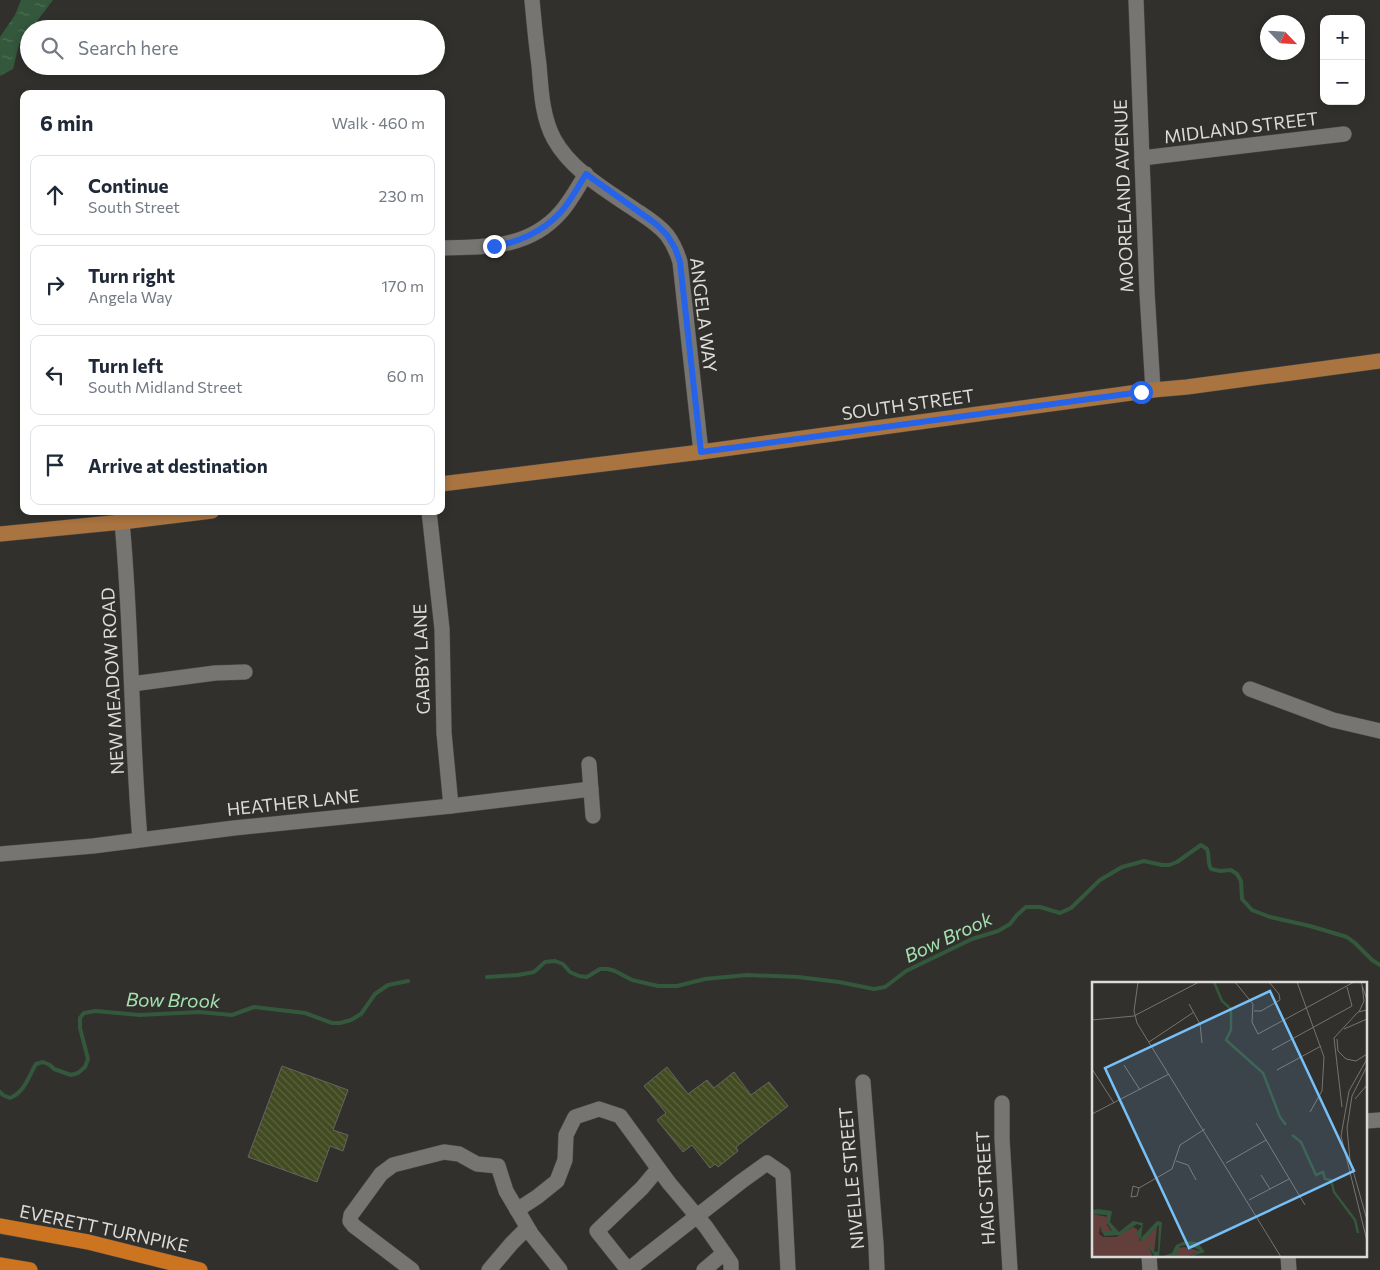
<!DOCTYPE html>
<html lang="en">
<head>
<meta charset="utf-8">
<style>
  body { margin:0; font-family:Commissioner,sans-serif; background:#f6f6f7; color:#1f2937 }
  .controls { position:absolute; right:15px; top:15px; display:grid; overflow:hidden; border-radius:10px; box-shadow:0 2px 8px #0003 }
  .controls button { width:45px; height:45px; display:grid; place-items:center; padding:0; border:0; border-bottom:1px solid #e0e1e3; background:#fff; color:#1f2937; font:25px sans-serif }
  .compass { position:absolute; left:1260px; top:15px; width:45px; height:45px; border-radius:50%; background:#fff; box-shadow:0 2px 8px #0003; rotate:115deg }
  .stop { position:absolute; width:15px; height:15px; margin:-11px; border:4px solid #2563eb; border-radius:50%; background:#fff }
  .stop.end { background:#2563eb; border-color:#fff; box-shadow:0 1px 5px #0008 }
  .list { margin:0; padding:0; list-style:none }
  h2 { display:flex; justify-content:space-between; align-items:center; height:65px; margin:0; padding:0 20px; font-size:21px }
  h2 small { font-size:16px; font-weight:400; color:#747a83 }
  .list li { display:grid; grid-template-columns:32px 1fr auto; gap:15px; align-items:center; box-sizing:border-box; height:80px; margin:0 10px 10px; padding:0 10px; border:1px solid #e0e1e3; border-radius:10px }
  .list b { display:block; font-size:19px; white-space:nowrap }
  .list p { margin:0; font-size:16px; white-space:nowrap; color:#747a83 }
  .list em { font-size:16px; font-style:normal; color:#747a83 }
  .icon { flex:none; width:28px; height:28px; fill:none; stroke:currentColor; stroke-width:2; stroke-linecap:round; stroke-linejoin:round }
  .map { position:relative; flex:none; width:1380px; height:1270px; overflow:hidden }
  .search { position:absolute; background:#fff; box-shadow:0 2px 8px #0003; left:20px; top:20px; width:425px; height:55px; display:flex; align-items:center; gap:12px; box-sizing:border-box; padding:0 18px; border-radius:28px; color:#747a83; font-size:19px }
  .panel { position:absolute; background:#fff; box-shadow:0 2px 8px #0003; left:20px; top:90px; width:425px; height:425px; border-radius:10px }
  .map>svg:first-child { display:block }
  .water { fill:url(#water-ripples) }
  .lines { fill:none; stroke-linecap:round; stroke-linejoin:round }
  .stream { stroke:#33583c; stroke-width:4 }
  .building { fill:url(#building-back-hatch); stroke:#646561 }
  .minor-casing { stroke:#4c4b48; stroke-width:16 }
  .major-casing { stroke:#4c4b48; stroke-width:16 }
  .highway-casing { stroke:#4c4b48; stroke-width:16 }
  .minor { stroke:#777571; stroke-width:15 }
  .major { stroke:#aa7440; stroke-width:15 }
  .highway { stroke:#cc7420; stroke-width:15 }
  .route { stroke:#2563eb; stroke-width:6 }
  .labels { text-anchor:middle; stroke-width:4; stroke-linejoin:round; paint-order:stroke }
  .street-label { font-size:18px; fill:#dcdbd9; stroke:#31302c }
  .water-label { font-size:19px; font-style:italic; fill:#a3e2b0; stroke:#31302c }
  .inset-river { fill:none; stroke:#33583c; stroke-width:2.5 }
  .inset-road { fill:none; stroke:#757471; stroke-width:1 }
  .view { fill:#77bff7; fill-opacity:0.15; stroke:#77bff7; stroke-width:2.5 }
  .inset-edge { fill:none; stroke:#dcdbd9; stroke-width:2.5 }
</style>
</head>
<body>
<div class="map">
<svg width="1380" height="1270" viewBox="0 0 1380 1270">
  <defs>
    <pattern id="water-ripples" width="26" height="14" patternUnits="userSpaceOnUse" patternTransform="scale(1.25)"><rect width="26" height="14" fill="#33583c"/><path d="M2 4q2-2 4 0t4 0M15 11q2-2 4 0t4 0" fill="none" stroke="#506f58"/></pattern>
    <pattern id="building-back-hatch" width="6" height="6" patternUnits="userSpaceOnUse" patternTransform="scale(1.25)"><rect width="6" height="6" fill="#414a20"/><path d="M-1 5l2 2M0 0l6 6M5-1l2 2" fill="none" stroke="#5c6440"/></pattern>
  </defs>
  <rect width="100%" height="100%" fill="#31302c"/>
  <path class="water" d="M 21,0 L 53,0 L 31,29 L 29,29 L 29,32 L 19,44 L 13,69 L 0,76 L 0,37 L 15,15 Z"/>
  <g class="lines">
    <g class="stream">
      <path d="M 487,977 L 518,975 L 534,972 L 545,962 L 555,961 L 563,964 L 570,972 L 579,976 L 587,977 L 600,969 L 608,969 L 615,971 L 632,980 L 658,986 L 677,986 L 705,979 L 747,975 L 798,977 L 839,982 L 874,989 L 885,987 L 906,971 L 972,939 L 998,931 L 1010,924 L 1017,915 L 1026,907 L 1040,907 L 1060,913 L 1071,908 L 1100,880 L 1122,867 L 1144,861 L 1162,865 L 1169,865 L 1177,862 L 1201,845 L 1207,849 C 1210,857 1207,862 1211,869 L 1220,871 L 1231,870 L 1237,874 L 1241,881 L 1242,899 L 1252,910 L 1270,917 L 1310,926 L 1347,937 L 1355,943 L 1372,960 L 1380,965"/>
      <path d="M 0,1092 L 3,1095 L 10,1098 C 25,1092 28,1077 36,1064 L 43,1062 L 50,1065 L 54,1069 L 71,1075 L 78,1073 L 85,1067 L 88,1059 L 80,1028 L 80,1018 L 84,1013 L 95,1011 L 140,1015 L 199,1012 L 232,1015 L 254,1007 L 305,1013 L 332,1023 L 340,1023 L 351,1020 L 361,1014 L 375,994 L 388,985 L 408,981"/>
    </g>
  </g>
  <g class="building">
    <path d="M 282,1066 L 348,1090 L 333,1130 L 348,1135 L 343,1151 L 330,1146 L 317,1182 L 248,1157 Z"/>
    <path d="M 667,1067 L 688,1094 L 707,1080 L 714,1088 L 734,1072 L 751,1095 L 769,1082 L 788,1106 L 736,1147 L 738,1151 L 718,1167 L 715,1164 L 710,1168 L 692,1145 L 683,1152 L 657,1120 L 666,1113 L 644,1086 Z"/>
  </g>
  <g class="lines">
    <g class="minor-casing">
      <g id="minor">
        <path d="M 532,0 C 534,22 536,43 539,65 C 541,89 542,117 554,139 C 571,170 606,190 634,209 C 646,217 658,224 667,235 C 673,243 677,252 680,262 L 701,452"/>
        <path d="M 1136,0 L 1147,292 L 1153,390"/>
        <path d="M 1142,158 L 1344,134"/>
        <path d="M 441,248 C 485,247 528,249 560,213 C 570,202 578,187 586,174"/>
        <path d="M 429,511 L 442,629 L 444,733 L 451,806"/>
        <path d="M 122,522 C 132,627 131,734 140,839"/>
        <path d="M 132,684 L 215,673 L 245,672"/>
        <path d="M 1250,689 L 1333,720 L 1380,731"/>
        <path d="M 589,764 L 593,816"/>
        <path d="M 0,854 L 93,846 L 234,828 L 451,806 L 591,789"/>
        <path d="M 863,1082 L 876,1244 L 877,1270"/>
        <path d="M 1002,1103 L 1002,1139 L 1010,1270"/>
        <path d="M 1366,1121 L 1380,1120"/>
        <path d="M 658,1169 L 642,1188 L 597,1231 L 628,1270 L 742,1181 L 767,1163 L 783,1174 L 788,1270"/>
        <path d="M 517,1210 L 537,1197 L 557,1181 L 565,1160 L 566,1135 L 575,1117 L 599,1109 L 620,1116 L 669,1183 L 706,1227 L 731,1263 L 731,1270"/>
        <path d="M 1149,1256 L 1150,1270"/>
        <path d="M 1288,1256 L 1289,1270"/>
        <path d="M 412,1270 L 354,1226 L 350,1221 L 351,1215 L 381,1174 L 393,1165 L 444,1152 L 459,1154 L 477,1164 L 498,1166 L 506,1191 L 532,1235 L 560,1270"/>
        <path d="M 489,1270 L 512,1243 L 527,1228"/>
        <path d="M 704,1270 L 724,1253"/>
      </g>
    </g>
    <g class="major-casing">
      <g id="major">
        <path d="M 441,484 L 701,452 L 1153,390 L 1187,387 L 1380,361"/>
        <path d="M 0,534 L 122,522 L 212,511"/>
      </g>
    </g>
    <g class="highway-casing">
      <g id="highway">
        <path d="M 0,1226 L 88,1242 L 200,1270"/>
        <path d="M 0,1265 L 30,1270"/>
      </g>
    </g>
    <use href="#minor" class="minor"/>
    <use href="#major" class="major"/>
    <use href="#highway" class="highway"/>
  </g>
  <g class="lines">
    <path class="route" d="M 494,246 C 518,243 543,231 560,213 C 570,202 578,187 586,174 L 656,224 L 667,235 L 675,248 L 680,262 L 701,452 L 1141,392"/>
  </g>
  <g class="labels">
    <g class="street-label">
      <text transform="translate(1241 128) rotate(-7)" y="6">MIDLAND STREET</text>
      <text transform="translate(1124 196) rotate(-92)" y="6">MOORELAND AVENUE</text>
      <text transform="translate(703 315) rotate(83)" y="6">ANGELA WAY</text>
      <text transform="translate(908 405) rotate(-8)" y="6">SOUTH STREET</text>
      <text transform="translate(422 659) rotate(-92)" y="6">GABBY LANE</text>
      <text transform="translate(113 681) rotate(-93)" y="6">NEW MEADOW ROAD</text>
      <text transform="translate(293 803) rotate(-6)" y="6">HEATHER LANE</text>
      <text transform="translate(852 1178) rotate(-95)" y="6">NIVELLE STREET</text>
      <text transform="translate(986 1188) rotate(-93)" y="6">HAIG STREET</text>
      <text transform="translate(104 1229) rotate(12)" y="6">EVERETT TURNPIKE</text>
    </g>
    <g class="water-label">
      <text transform="translate(948 937) rotate(-25)" y="7">Bow Brook</text>
      <text transform="translate(173 1000) rotate(1)" y="7">Bow Brook</text>
    </g>
  </g>
  <g transform="translate(1092 982)">
    <rect width="275" height="275" fill="#31302c"/>
    <path d="M 0,232 L 16,235 L 15,243 L 20,250 L 10,251 L 8,244 L 7,252 L 11,255 L 24,255 L 41,245 L 45,247 L 48,259 L 65,245 L 62,271 L 57,266 L 61,275 L 0,275 ZM 93,265 L 107,269 L 95,275 L 80,275 L 84,266 Z" fill="#623f3b"/>
    <path d="M 6,227 L 20,229 L 18,240 L 27,250 L 41,239 L 51,241 L 49,256 L 65,239 L 70,240 L 67,275 L 63,275 L 57,266 L 58,263 L 63,270 L 66,269 L 67,243 L 50,259 L 44,251 L 50,244 L 45,242 L 28,253 L 12,254 L 9,243 L 11,249 L 20,249 L 15,241 L 15,233 L 0,232 L 0,228 ZM 93,259 L 105,260 L 113,270 L 97,275 L 108,268 L 95,263 L 88,264 L 83,275 L 68,275 L 80,271 L 84,263 Z" fill="#33583c"/>
    <path class="inset-river" d="M 122,0 L 130,19 L 139,27 L 139,48 L 134,58 L 171,91 L 188,135 L 194,143M 200,153 L 209,160 L 224,193 L 231,190 L 233,197 L 239,198 L 242,210 L 263,238 L 266,251"/>
    <path class="inset-road" d="M 46,0 L 42,29 L 45,41 L 189,275M 143,0 L 161,22 L 160,40 L 166,52 L 262,0M 205,0 L 232,75 L 230,109 L 218,130M 269,0 L 275,18M 97,22 L 108,42 L 110,61M 162,29 L 169,29 L 188,18 L 187,12 L 177,0M 267,30 L 272,19 L 270,4M 0,38 L 42,34 L 107,0M 252,47 L 275,37M 245,57 L 246,69 L 254,77 L 264,79 L 275,72M 57,60 L 102,30M 180,68 L 260,24 L 255,5M 275,77 L 257,109 L 249,154 L 275,259M 32,83 L 48,108M 275,84 L 260,114 L 255,146 L 258,178 L 275,238M 0,87 L 22,121M 185,88 L 229,64M 263,117 L 275,103M 250,125 L 242,56 L 266,30 L 275,28M 0,132 L 77,92M 164,141 L 213,223M 84,179 L 96,183 L 104,198M 134,181 L 174,158M 169,193 L 178,207M 47,206 L 41,204 L 39,215 L 45,214 L 47,206 L 80,187 L 88,163 L 113,147M 157,218 L 197,197"/>
    <path class="view" d="M 178,9 L 262,189 L 97,266 L 13,86 Z"/>
    <rect width="275" height="275" class="inset-edge"/>
  </g>
</svg>
<div class="controls">
<button>+</button>
<button>−</button>
</div>
<svg class="compass" viewBox="-18 -18 36 36"><path d="M0-13l5 13h-10z" fill="#e53935"/><path d="M0 13l5-13h-10z" fill="#747a83"/></svg>
<div class="stop" style="left:1141px;top:392px"></div>
<div class="stop end" style="left:494px;top:246px"></div>
<div class="search"><svg class="icon" aria-label="search" viewBox="0 0 24 24"><circle cx="10" cy="10" r="6"/><path d="M15 15l6 6"/></svg>Search here</div>
<section class="panel">
<h2>6 min<small>Walk · 460 m</small></h2>
<ul class="list">
<li><svg class="icon" aria-label="ahead" viewBox="0 0 24 24"><path d="M12 20V5M6 11l6-6 6 6"/></svg><div><b>Continue</b><p>South Street</p></div><em>230 m</em></li>
<li><svg class="icon" aria-label="right" viewBox="0 0 24 24"><path d="M7 20v-9h11M14 6l5 5-5 5"/></svg><div><b>Turn right</b><p>Angela Way</p></div><em>170 m</em></li>
<li><svg class="icon" aria-label="left" viewBox="0 0 24 24"><path d="M17 20v-9H6M10 6l-5 5 5 5"/></svg><div><b>Turn left</b><p>South Midland Street</p></div><em>60 m</em></li>
<li><svg class="icon" aria-label="arrive" viewBox="0 0 24 24"><path d="M6 21V4h12l-3 4 3 4H6"/></svg><div><b>Arrive at destination</b></div></li>
</ul>
</section>
</div>
</body>
</html>
